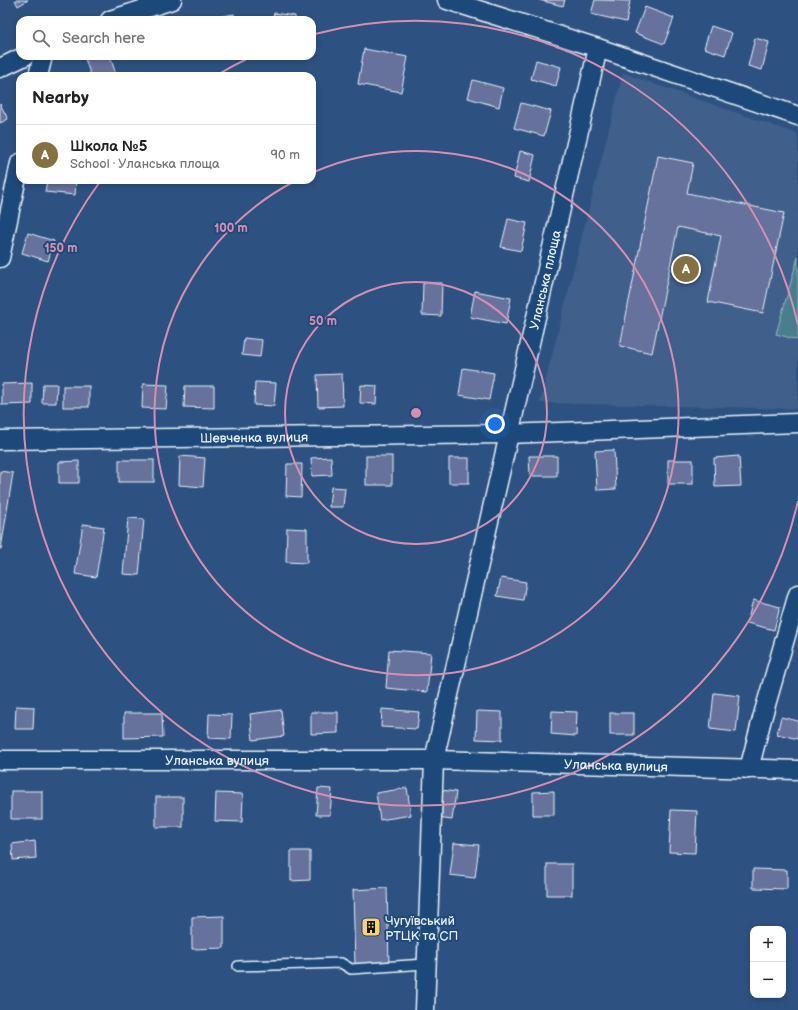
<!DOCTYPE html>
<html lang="en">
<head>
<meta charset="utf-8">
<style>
  body { margin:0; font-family:"Balsamiq Sans",sans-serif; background:#f6f6f6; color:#202124 }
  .controls { position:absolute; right:12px; bottom:12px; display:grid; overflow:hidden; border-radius:8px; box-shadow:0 2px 6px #0003 }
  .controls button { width:36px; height:36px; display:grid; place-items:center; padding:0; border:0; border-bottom:1px solid #e0e0e0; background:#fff; color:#202124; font:20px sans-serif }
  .you { position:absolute; left:495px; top:424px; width:14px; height:14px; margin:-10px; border:3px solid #fff; border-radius:50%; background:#1a73e8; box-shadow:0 0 0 6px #1a73e833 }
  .badge { display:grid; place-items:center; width:26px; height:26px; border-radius:50%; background:#847042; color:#fff; font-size:13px; font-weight:700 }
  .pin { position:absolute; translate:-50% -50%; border:2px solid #fff; box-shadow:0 1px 4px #0006 }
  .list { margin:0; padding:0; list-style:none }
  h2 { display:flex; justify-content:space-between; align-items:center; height:52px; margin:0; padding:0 16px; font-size:17px }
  h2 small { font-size:13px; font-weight:400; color:#757577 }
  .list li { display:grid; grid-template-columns:26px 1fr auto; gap:12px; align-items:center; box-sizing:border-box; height:60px; padding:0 16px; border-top:1px solid #e0e0e0 }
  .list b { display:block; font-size:15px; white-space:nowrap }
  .list p { margin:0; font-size:13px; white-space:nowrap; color:#757577 }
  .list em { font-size:13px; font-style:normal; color:#757577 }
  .icon { flex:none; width:22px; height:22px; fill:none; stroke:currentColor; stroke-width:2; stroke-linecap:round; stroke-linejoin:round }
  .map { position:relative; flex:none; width:798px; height:1010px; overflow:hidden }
  .search { position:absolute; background:#fff; box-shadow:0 2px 6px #0003; left:16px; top:16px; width:300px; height:44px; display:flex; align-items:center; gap:10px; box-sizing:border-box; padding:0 14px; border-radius:12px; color:#757577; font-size:15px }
  .panel { position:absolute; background:#fff; box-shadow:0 2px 6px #0003; left:16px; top:72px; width:300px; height:112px; border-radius:12px }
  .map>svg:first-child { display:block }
  .built { fill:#415e8b }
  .green { fill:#4a7e8c; stroke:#99b8c2 }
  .building { fill:#66719c; stroke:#e8f1f8 }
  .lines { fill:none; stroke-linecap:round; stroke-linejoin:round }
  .lane-casing { stroke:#e8f1f8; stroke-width:12 }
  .street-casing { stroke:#e8f1f8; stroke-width:21 }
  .lane { stroke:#1f4a7a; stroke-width:9 }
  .street { stroke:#1f4a7a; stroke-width:18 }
  .ring { fill:none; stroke:#d78fb1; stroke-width:2 }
  .labels { text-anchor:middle; stroke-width:4; stroke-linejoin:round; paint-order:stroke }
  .street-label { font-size:13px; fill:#e8f1f8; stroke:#1f4a7a }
  .poi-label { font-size:13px; fill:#e8f1f8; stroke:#1f4a7a; text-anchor:start }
  .centre { fill:#d78fb1; stroke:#1f4a7a; stroke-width:2 }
  .ring-label { font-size:12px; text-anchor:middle; font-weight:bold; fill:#d78fb1; stroke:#1f4a7a; stroke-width:4; stroke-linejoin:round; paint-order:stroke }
</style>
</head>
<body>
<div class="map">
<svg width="798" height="1010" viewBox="0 0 798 1010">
  <rect width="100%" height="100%" fill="#2d5281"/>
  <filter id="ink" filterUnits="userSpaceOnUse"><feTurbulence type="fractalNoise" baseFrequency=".025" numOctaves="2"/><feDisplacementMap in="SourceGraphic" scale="8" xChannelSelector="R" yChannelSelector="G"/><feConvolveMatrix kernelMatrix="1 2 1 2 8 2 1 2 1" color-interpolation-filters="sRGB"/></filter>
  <g filter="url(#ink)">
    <path class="built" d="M 623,73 L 798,134 L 798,409 L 540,403 Z"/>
    <path class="green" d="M 798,257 L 798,340 L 776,334 Z"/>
    <g class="building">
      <path d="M 15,0 L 28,0 L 18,6 Z"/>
      <path d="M 539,0 L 565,0 L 563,6 Z"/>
      <path d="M 595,0 L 630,1 L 626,22 L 591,14 Z"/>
      <path d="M 645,7 L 674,18 L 664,44 L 635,33 Z"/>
      <path d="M 274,13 L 295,16 L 295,20 L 273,20 Z"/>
      <path d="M 234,14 L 235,20 L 201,20 Z"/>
      <path d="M 711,26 L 732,33 L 725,55 L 704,48 Z"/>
      <path d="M 755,38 L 769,42 L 762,70 L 748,66 Z"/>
      <path d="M 364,49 L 408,57 L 401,92 L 358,84 Z"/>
      <path d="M 84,56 L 110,56 L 116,75 L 91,76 Z"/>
      <path d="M 536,60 L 561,67 L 556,86 L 531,79 Z"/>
      <path d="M 473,80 L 503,88 L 499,107 L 468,98 Z"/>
      <path d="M 521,103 L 551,111 L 544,136 L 514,128 Z"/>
      <path d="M 0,104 L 8,119 L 0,123 Z"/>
      <path d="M 520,151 L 535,155 L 529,182 L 514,178 Z"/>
      <path d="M 658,156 L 693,163 L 687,193 L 784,213 L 763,313 L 708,302 L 721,236 L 678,227 L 652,353 L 620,346 Z"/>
      <path d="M 47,180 L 76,180 L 75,195 L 45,192 Z"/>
      <path d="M 508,219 L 527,223 L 521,251 L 501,247 Z"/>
      <path d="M 28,233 L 54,241 L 48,261 L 22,253 Z"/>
      <path d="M 423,283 L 442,283 L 441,316 L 422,315 Z"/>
      <path d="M 475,291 L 511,298 L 506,324 L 470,317 Z"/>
      <path d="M 244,338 L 262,340 L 260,357 L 242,355 Z"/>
      <path d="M 463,368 L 494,373 L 489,400 L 459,395 Z"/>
      <path d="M 342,374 L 343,406 L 318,407 L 317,375 Z"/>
      <path d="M 255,382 L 276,383 L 274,406 L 254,405 Z"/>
      <path d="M 32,383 L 32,404 L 2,405 L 2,384 Z"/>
      <path d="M 43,384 L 57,384 L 56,403 L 42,403 Z"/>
      <path d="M 143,384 L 168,385 L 166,409 L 142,408 Z"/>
      <path d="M 361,385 L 377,386 L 376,404 L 360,403 Z"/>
      <rect x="63" y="386" width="26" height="21"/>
      <path d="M 185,386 L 214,386 L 214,408 L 184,407 Z"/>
      <path d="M 614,450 L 616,489 L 597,490 L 595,451 Z"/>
      <path d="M 180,456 L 205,458 L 203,487 L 179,485 Z"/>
      <rect x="366" y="456" width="26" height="29"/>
      <path d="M 529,456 L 557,456 L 557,476 L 530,476 Z"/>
      <path d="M 739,456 L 741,486 L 715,487 L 714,458 Z"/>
      <path d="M 331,457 L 332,475 L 312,476 L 311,458 Z"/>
      <rect x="449" y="458" width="20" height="25"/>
      <rect x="119" y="460" width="35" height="22"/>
      <rect x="668" y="460" width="25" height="24"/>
      <path d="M 79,461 L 79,483 L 59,483 L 59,462 Z"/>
      <path d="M 287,464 L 302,464 L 301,497 L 286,496 Z"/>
      <path d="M 0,471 L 13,473 L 1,549 L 0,549 Z"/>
      <path d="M 331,487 L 345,488 L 343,507 L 329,507 Z"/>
      <path d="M 128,518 L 144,519 L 139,575 L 123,574 Z"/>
      <path d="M 83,524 L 104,527 L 96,577 L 75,574 Z"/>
      <path d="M 287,528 L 307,529 L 307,563 L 286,562 Z"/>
      <path d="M 501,578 L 526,582 L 523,600 L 497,596 Z"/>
      <path d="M 753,600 L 780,607 L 774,630 L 747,623 Z"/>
      <path d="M 389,650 L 431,653 L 427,692 L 386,688 Z"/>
      <path d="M 714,693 L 740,696 L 736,732 L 710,729 Z"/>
      <path d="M 16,706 L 34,707 L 33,729 L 15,729 Z"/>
      <path d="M 382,709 L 419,712 L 417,729 L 381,727 Z"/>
      <path d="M 281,710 L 284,736 L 253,740 L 250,714 Z"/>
      <path d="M 477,711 L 502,712 L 502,740 L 476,739 Z"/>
      <path d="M 552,711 L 577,712 L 576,736 L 551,734 Z"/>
      <path d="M 311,712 L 338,712 L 338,733 L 311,734 Z"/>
      <path d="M 124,713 L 162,713 L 163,737 L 124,738 Z"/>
      <rect x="610" y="713" width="24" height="22"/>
      <path d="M 209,714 L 232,715 L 231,739 L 208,738 Z"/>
      <path d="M 781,717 L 798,721 L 798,739 L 777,734 Z"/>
      <path d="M 318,788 L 332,789 L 330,815 L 316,815 Z"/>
      <path d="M 407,788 L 411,815 L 380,820 L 376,793 Z"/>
      <path d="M 441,790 L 456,792 L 452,820 L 437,818 Z"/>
      <rect x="11" y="791" width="31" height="28"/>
      <path d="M 554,791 L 554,815 L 533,815 L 533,792 Z"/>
      <path d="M 216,793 L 243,794 L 242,822 L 215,821 Z"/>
      <rect x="156" y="797" width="27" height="30"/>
      <path d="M 671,810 L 697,811 L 695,853 L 669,852 Z"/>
      <path d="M 35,841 L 36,858 L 13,860 L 12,844 Z"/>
      <path d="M 454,843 L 479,845 L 475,878 L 450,875 Z"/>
      <path d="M 291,851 L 310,851 L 310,880 L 291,881 Z"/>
      <rect x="547" y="864" width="25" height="31"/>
      <path d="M 753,869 L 787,870 L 787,889 L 753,888 Z"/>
      <path d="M 387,888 L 389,964 L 355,965 L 353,890 Z"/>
      <path d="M 224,916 L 224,948 L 192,949 L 192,917 Z"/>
    </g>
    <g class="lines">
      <g class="lane-casing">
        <path id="lane" d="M 238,966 L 341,963 L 351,969 L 425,964"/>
      </g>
      <g class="street-casing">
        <g id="street">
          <path d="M 447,0 L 598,48 L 798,116"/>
          <path d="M 110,20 L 172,0"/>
          <path d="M 0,68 L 25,56"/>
          <path d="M 38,76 L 43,56"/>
          <path d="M 0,258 L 20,163"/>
          <path id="s1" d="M 0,440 L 507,434 L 798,423"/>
          <path id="s2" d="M 0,760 L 434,760 L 798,770"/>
          <path d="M 749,769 L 763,715 L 798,594"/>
          <path id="s3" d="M 425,1010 L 434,760 L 598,48"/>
        </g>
      </g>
      <use href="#lane" class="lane"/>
      <use href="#street" class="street"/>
    </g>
  </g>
  <g class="ring">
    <circle cx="416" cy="413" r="131"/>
    <path d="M314 172A262 262 0 1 1 295 181"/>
    <path d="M798 501A392 392 0 1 1 99 183M217 75A392 392 0 0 1 253 56M315 34A392 392 0 0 1 798 325"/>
  </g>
  <defs>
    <g id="building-square" transform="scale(1)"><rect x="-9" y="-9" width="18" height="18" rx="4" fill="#ffd166" stroke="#1f4a7a"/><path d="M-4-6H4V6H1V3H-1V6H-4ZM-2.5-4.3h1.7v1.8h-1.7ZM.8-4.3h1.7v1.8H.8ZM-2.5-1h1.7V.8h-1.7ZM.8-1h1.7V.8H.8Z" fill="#111"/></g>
  </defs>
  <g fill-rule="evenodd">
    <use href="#building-square" x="371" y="927"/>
  </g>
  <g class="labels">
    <g class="street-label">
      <text dy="5" stroke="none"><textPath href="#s3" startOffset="743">Уланська площа</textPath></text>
      <text dy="5" stroke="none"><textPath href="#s1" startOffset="254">Шевченка вулиця</textPath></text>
      <text dy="5" stroke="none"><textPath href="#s2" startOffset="217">Уланська вулиця</textPath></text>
      <text dy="5" stroke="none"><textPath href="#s2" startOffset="616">Уланська вулиця</textPath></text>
    </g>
    <g class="poi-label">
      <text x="385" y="925">Чугуївський<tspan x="385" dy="15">РТЦК та СП</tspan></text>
    </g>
  </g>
  <circle cx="416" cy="413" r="6" class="centre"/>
  <g class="ring-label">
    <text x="231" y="232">100 m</text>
    <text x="61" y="252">150 m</text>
    <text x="323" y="325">50 m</text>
  </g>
</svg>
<div class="controls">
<button>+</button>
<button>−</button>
</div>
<div class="you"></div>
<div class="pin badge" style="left:686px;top:269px">A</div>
<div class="search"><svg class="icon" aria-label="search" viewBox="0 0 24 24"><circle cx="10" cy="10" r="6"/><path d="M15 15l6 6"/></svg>Search here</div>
<section class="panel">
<h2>Nearby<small></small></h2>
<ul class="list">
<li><span class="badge">A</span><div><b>Школа №5</b><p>School · Уланська площа</p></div><em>90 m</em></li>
</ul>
</section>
</div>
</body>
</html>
